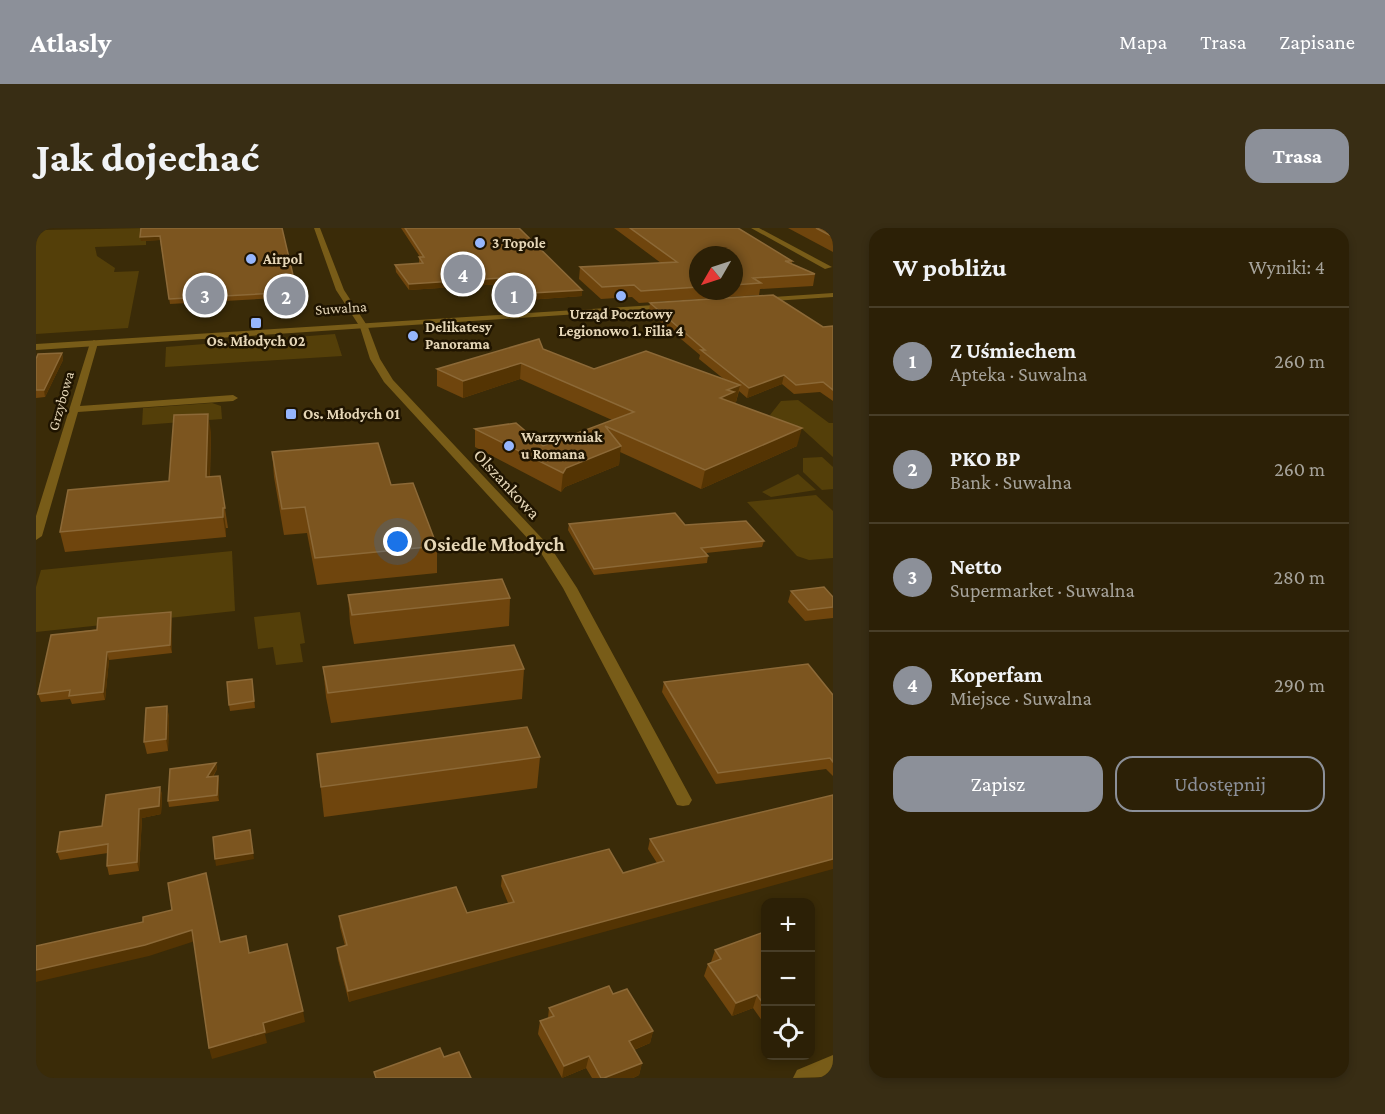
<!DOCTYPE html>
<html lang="pl">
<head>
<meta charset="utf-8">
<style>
  body { margin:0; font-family:"Crimson Pro",serif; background:#382d14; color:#f1f3f6 }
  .controls { position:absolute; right:18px; bottom:18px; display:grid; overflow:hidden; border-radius:12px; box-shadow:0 3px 9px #0003 }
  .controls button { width:54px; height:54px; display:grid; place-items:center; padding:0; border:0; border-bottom:2px solid #483e28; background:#2c2006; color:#f1f3f6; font:30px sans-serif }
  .compass { position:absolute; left:653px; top:18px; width:54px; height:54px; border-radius:50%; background:#2c2006; box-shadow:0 3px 9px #0003; rotate:231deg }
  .you { position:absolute; left:362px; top:314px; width:21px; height:21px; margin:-15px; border:4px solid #fff; border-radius:50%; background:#1a73e8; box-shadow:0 0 0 9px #1a73e833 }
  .badge { display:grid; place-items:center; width:39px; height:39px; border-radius:50%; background:#8c9099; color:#fff; font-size:20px; font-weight:700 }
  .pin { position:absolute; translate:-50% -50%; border:3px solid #fff; box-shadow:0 2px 6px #0006 }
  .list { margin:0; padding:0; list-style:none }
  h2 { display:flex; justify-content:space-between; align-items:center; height:78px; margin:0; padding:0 24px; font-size:26px }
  h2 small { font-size:20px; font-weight:400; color:#a6a39b }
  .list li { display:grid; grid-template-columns:39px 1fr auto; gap:18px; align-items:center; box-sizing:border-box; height:108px; padding:0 24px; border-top:2px solid #483e28 }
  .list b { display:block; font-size:22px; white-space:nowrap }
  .list p { margin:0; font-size:20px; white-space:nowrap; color:#a6a39b }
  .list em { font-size:20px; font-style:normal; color:#a6a39b }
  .actions { display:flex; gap:12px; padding:18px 24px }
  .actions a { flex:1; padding:14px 0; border:2px solid #8c9099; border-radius:18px; text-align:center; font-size:21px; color:#8c9099 }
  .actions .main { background:#8c9099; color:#fff }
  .icon { flex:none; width:33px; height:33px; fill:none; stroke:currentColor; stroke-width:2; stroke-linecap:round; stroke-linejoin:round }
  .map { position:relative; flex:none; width:797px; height:850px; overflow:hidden; border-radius:18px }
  header { display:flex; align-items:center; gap:36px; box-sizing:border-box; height:84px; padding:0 30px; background:#8c9099; color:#fff }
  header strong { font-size:28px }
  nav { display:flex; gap:33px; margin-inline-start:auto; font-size:21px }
  .intro { display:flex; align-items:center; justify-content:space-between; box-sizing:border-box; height:144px; padding:0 36px }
  h1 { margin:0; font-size:42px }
  .button { padding:15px 27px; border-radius:18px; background:#8c9099; color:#fff; font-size:21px; font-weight:700 }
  main { display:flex; gap:36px; padding:0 36px }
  aside { flex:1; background:#2c2006; border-radius:18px; box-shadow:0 3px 9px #0003 }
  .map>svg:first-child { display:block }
  .green { fill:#543f09 }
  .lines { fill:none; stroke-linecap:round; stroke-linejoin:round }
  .street { fill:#785c18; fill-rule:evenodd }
  .secondary { fill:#785c18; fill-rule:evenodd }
  .wall { fill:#6f450d; fill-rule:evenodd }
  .shaded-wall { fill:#543403 }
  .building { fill:#7c551f; stroke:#8c6937; stroke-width:1.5 }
  .poi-dot { fill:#96b6fd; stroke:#1f1400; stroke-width:2 }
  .labels { text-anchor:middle; stroke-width:5; stroke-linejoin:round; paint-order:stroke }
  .far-poi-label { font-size:15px; font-weight:bold; fill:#e5d6b7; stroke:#1f1400; text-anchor:start }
  .far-street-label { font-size:15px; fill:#e5d6b7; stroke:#1f1400 }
  .street-label { font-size:18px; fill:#e5d6b7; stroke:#1f1400 }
  .neighbourhood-label { font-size:20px; font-weight:bold; fill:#e5d6b7; stroke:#1f1400 }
</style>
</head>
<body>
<header>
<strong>Atlasly</strong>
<nav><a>Mapa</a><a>Trasa</a><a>Zapisane</a></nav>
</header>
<div class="intro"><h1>Jak dojechać</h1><a class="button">Trasa</a></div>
<main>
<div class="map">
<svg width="797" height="850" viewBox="0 0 797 850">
  <rect width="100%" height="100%" fill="#3a2b08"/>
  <g class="green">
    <path d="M 0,0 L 8,0 L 8,2 L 113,0 L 105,12 L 110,12 L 110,17 L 59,19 L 61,28 L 79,40 L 78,44 L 103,43 L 92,100 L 0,106 Z"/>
    <path d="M 299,106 L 306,128 L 129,139 L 130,119 Z"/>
    <path d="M 762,172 L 793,195 L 797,195 L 797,229 L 763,198 L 750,199 L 734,187 L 745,173 Z"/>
    <path d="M 176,175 L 185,178 L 186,191 L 106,197 L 107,180 Z"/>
    <path d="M 786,229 L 797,239 L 797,261 L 786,262 L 767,244 L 767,230 Z"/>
    <path d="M 762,246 L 780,262 L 735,269 L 726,264 Z"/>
    <path d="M 780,267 L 797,283 L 797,330 L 773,332 L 761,328 L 711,274 Z"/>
    <path d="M 196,323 L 199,383 L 0,404 L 0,359 L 5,342 Z"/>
    <path d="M 264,384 L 269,415 L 264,416 L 267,434 L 240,437 L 237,419 L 222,421 L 218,389 Z"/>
  </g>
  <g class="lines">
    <g class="street">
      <path d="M 278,0 L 284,0 L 308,62 L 332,99 L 344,131 L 357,152 L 515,320 L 541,360 L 656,572 L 653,577 L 647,578 L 641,577 L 527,360 L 505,325 L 348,154 L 334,131 L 324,99 L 300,62 Z"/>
      <path d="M 715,0 L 723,0 L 796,39 L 789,41 Z"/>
      <path d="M 58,112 L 62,115 L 44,178 L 197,167 L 202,170 L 197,173 L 42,184 L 6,308 L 0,312 L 0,288 L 54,115 Z"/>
      <path d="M 797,827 L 797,849 L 757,850 L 761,842 Z"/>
    </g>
    <g class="secondary">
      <path d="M 797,65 L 797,69 L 722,74 L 718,72 L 722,70 Z"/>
      <path d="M 635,76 L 636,78 L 632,80 L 0,122 L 0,116 Z"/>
    </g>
  </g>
  <g class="wall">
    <path d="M 105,0 L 261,64 L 261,69 L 134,76 L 124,12 L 105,13 Z"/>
    <path d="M 365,0 L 483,0 L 546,68 L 478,73 L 465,56 L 373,62 L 360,44 L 359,37 L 383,36 L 383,29 L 384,29 Z"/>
    <path d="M 578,0 L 702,0 L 756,33 L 756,36 L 779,46 L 777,58 L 724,61 L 723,67 L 603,75 L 596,69 L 565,71 L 543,51 L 544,39 L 625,35 ZM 662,27 L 698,27 L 698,63 L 662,63 Z"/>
    <path d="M 752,0 L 797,0 L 797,24 Z"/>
    <path d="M 614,75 L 787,99 L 797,98 L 797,173 L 784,164 L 758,166 L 746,156 L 711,170 L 703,163 L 700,174 L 699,175 L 761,218 L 665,261 L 584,224 L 583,237 L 529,259 L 525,264 L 439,219 L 439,201 L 507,218 L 576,192 L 484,151 L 427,170 L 401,158 L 401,141 L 507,121 L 558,141 L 689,152 L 663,131 L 664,127 L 613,84 Z"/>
    <path d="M 26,125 L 27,132 L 9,169 L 0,170 L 0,131 Z"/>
    <path d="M 175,204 L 174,249 L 184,248 L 192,300 L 190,300 L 190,309 L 29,324 L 24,304 L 133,253 Z"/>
    <path d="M 236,224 L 355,257 L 401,318 L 401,345 L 281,357 L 271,305 L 248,307 L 238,249 Z"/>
    <path d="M 533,296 L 649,297 L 728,313 L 726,319 L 670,325 L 672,328 L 671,335 L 558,347 L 532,302 Z"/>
    <path d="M 755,363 L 797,369 L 797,390 L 769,393 L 752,374 Z"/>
    <path d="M 312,367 L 474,370 L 473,398 L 318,416 L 314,395 Z"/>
    <path d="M 136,392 L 136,425 L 73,432 L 69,472 L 36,476 L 34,471 L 5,474 L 2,466 L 15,407 Z"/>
    <path d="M 287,439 L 488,441 L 486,471 L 295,495 L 290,469 Z"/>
    <path d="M 216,451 L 219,480 L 194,483 L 193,477 Z"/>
    <path d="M 628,454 L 797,467 L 797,548 L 790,541 L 680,556 L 626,464 Z"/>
    <path d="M 131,478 L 133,490 L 132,523 L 111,526 L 108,514 Z"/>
    <path d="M 281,526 L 504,529 L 501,560 L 288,589 Z"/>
    <path d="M 180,535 L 181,541 L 177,549 L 182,548 L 183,554 L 183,573 L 133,579 L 132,573 Z"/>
    <path d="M 124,559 L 126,567 L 125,586 L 106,590 L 103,643 L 73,647 L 71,638 L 72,625 L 24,632 L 21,624 L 66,598 Z"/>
    <path d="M 797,567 L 313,774 L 302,731 L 301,720 L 309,718 L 304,699 L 303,688 L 431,685 L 472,675 L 465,658 L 466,648 L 587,645 L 621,635 L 612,621 L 614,611 Z"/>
    <path d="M 729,706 L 729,797 L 717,780 L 696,788 L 668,748 L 672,736 L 675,734 L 679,722 Z"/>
    <path d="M 577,766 L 617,803 L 614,815 L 598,822 L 606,835 L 603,847 L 597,850 L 556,850 L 550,840 L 526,850 L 502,806 L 504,793 L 512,790 L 513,780 Z"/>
  </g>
  <g class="shaded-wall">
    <path d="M 124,8 L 124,12 L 105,13 L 104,9 Z"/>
    <path d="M 465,50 L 465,56 L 373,62 L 373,56 Z"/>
    <path d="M 546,62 L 546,68 L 478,73 L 479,66 Z"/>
    <path d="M 26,125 L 27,132 L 9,169 L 8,162 Z"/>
    <path d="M 485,135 L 484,151 L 427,170 L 427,153 Z"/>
    <path d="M 748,147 L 746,156 L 711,170 L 713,160 Z"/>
    <path d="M 704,157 L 700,174 L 695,176 L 684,170 L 691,162 Z"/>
    <path d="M 172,186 L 175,204 L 173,268 L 170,249 Z"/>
    <path d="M 766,200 L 761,218 L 665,261 L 669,242 Z"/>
    <path d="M 585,218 L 583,237 L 529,259 L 525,264 L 527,245 L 530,240 Z"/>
    <path d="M 187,280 L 190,300 L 190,309 L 187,289 Z"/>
    <path d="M 135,384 L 136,392 L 136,425 L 134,417 Z"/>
    <path d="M 71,424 L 73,432 L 69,472 L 67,464 Z"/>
    <path d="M 131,478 L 133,490 L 132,523 L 130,511 Z"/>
    <path d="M 180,535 L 181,541 L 172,555 L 171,549 Z"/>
    <path d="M 182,548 L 183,554 L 183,573 L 181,567 Z"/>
    <path d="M 124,559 L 126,567 L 125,586 L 106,590 L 103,643 L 101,634 L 103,581 Z"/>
    <path d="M 214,602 L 218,631 L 180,638 L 179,631 Z"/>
    <path d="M 797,631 L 797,641 L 313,774 L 312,763 Z"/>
    <path d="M 156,702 L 159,713 L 113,728 L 0,754 L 0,742 Z"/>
    <path d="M 778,745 L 774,755 L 774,747 Z"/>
    <path d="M 721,767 L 717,780 L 696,788 L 700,775 Z"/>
    <path d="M 267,783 L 269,794 L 229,806 L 231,815 L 176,831 L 173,820 L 227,795 Z"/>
    <path d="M 617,803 L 614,815 L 590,825 L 593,813 Z"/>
    <path d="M 553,828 L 550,840 L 526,850 L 528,838 Z"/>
    <path d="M 606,835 L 603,847 L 597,850 L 568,850 Z"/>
  </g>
  <g class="building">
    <path d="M 105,0 L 246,0 L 261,64 L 133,71 L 124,8 L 104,9 Z"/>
    <path d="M 369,0 L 483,0 L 546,62 L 479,66 L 465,50 L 373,56 L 359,37 L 387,35 L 383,29 L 388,29 Z"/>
    <path d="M 594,0 L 702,0 L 756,33 L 749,33 L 779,46 L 717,50 L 725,55 L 698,57 L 698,27 L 662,27 L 662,59 L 605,63 L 598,57 L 566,59 L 544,39 L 641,34 Z"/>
    <path d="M 780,0 L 797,0 L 797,9 Z"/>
    <path d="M 737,67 L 787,99 L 797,98 L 797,162 L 787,154 L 760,157 L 748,147 L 713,160 L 665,122 L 669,122 L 614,75 Z"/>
    <path d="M 503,111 L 507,121 L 558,141 L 610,123 L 704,157 L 691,162 L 698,164 L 684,170 L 766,200 L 669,242 L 569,198 L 585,218 L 530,240 L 527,245 L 439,201 L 480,195 L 507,218 L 598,184 L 485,135 L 427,153 L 401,141 Z"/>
    <path d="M 26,125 L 8,162 L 0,162 L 0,131 L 2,126 Z"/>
    <path d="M 172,186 L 170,249 L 184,248 L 189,280 L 187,280 L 187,289 L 24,304 L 32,262 L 133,253 L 138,187 Z"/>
    <path d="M 342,215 L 355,257 L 377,255 L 401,318 L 279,330 L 269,279 L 246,281 L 236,224 Z"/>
    <path d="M 639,285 L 649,297 L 710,293 L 728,313 L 665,320 L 672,328 L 558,341 L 533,296 Z"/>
    <path d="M 466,351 L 474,370 L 316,387 L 312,367 Z"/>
    <path d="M 788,359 L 797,369 L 797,379 L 772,382 L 755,363 Z"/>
    <path d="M 135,384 L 134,417 L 71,424 L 67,464 L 33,468 L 34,462 L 2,466 L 15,407 L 61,402 L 62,390 Z"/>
    <path d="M 478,417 L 488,441 L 292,465 L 287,439 Z"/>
    <path d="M 772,436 L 797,467 L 797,534 L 794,530 L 682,545 L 628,454 Z"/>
    <path d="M 216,451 L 218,473 L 193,477 L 191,454 Z"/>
    <path d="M 131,478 L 130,511 L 108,514 L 110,480 Z"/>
    <path d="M 491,499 L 504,529 L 285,559 L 281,526 Z"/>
    <path d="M 180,535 L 171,549 L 182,548 L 181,567 L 132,573 L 134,541 Z"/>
    <path d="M 124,559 L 123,578 L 103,581 L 101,634 L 71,638 L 72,616 L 21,624 L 24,604 L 66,598 L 70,567 Z"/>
    <path d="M 797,567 L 797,631 L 312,763 L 301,720 L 311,717 L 303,688 L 420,659 L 431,685 L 478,674 L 466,648 L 573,621 L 587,645 L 628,633 L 614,611 Z"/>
    <path d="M 214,602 L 217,625 L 179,631 L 177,609 Z"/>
    <path d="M 170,645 L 184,714 L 210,708 L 213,725 L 251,716 L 267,783 L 227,795 L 229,804 L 173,820 L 156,702 L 109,717 L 0,742 L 0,718 L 107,694 L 107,689 L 136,682 L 132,655 Z"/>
    <path d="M 728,704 L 729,706 L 729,778 L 721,767 L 700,775 L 672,736 L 685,731 L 679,722 Z"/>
    <path d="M 573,758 L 577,766 L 591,761 L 617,803 L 593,813 L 606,835 L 568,850 L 565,850 L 553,828 L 528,838 L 504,793 L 518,788 L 513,780 Z"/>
    <path d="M 404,820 L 408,829 L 423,824 L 435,850 L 340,850 L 338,844 Z"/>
  </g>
  <g class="poi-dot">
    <circle cx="444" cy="15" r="6"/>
    <circle cx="215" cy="31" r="6"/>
    <circle cx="585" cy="68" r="6"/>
    <rect x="214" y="89" width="12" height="12" rx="3"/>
    <circle cx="377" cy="108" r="6"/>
    <rect x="249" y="180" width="12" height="12" rx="3"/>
    <circle cx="473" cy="218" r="6"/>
  </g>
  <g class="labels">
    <g class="far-poi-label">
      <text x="456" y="20">3 Topole</text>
      <text x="227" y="36">Airpol</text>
      <text x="585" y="91" text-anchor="middle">Urząd Pocztowy<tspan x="585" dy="17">Legionowo 1. Filia 4</tspan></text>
      <text x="389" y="104">Delikatesy<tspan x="389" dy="17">Panorama</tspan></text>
      <text x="220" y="118" text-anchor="middle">Os. Młodych 02</text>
      <text x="267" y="191">Os. Młodych 01</text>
      <text x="485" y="214">Warzywniak<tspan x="485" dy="17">u Romana</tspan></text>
    </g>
    <g class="far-street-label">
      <text transform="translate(305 80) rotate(-4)" y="5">Suwalna</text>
      <text transform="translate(25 173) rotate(-74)" y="5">Grzybowa</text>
    </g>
    <g class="street-label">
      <text transform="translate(471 256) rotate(47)" y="6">Olszankowa</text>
    </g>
    <g class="neighbourhood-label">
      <text x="458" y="323">Osiedle Młodych</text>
    </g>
  </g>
</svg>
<div class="controls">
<button>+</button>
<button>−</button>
<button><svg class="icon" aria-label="locate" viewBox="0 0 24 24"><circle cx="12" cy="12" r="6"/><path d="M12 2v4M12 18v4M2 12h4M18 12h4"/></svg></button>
</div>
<svg class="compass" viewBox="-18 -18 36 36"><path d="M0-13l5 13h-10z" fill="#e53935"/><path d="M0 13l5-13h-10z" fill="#a6a39b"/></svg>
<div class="you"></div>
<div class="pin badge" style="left:478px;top:67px">1</div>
<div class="pin badge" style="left:250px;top:68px">2</div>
<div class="pin badge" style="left:169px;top:67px">3</div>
<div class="pin badge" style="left:427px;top:46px">4</div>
</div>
<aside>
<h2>W pobliżu<small>Wyniki: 4</small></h2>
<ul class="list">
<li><span class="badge">1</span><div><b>Z Uśmiechem</b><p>Apteka · Suwalna</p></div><em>260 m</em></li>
<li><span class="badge">2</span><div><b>PKO BP</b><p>Bank · Suwalna</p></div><em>260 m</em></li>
<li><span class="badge">3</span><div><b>Netto</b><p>Supermarket · Suwalna</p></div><em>280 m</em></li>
<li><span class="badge">4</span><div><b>Koperfam</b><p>Miejsce · Suwalna</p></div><em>290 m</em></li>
</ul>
<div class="actions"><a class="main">Zapisz</a><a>Udostępnij</a></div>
</aside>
</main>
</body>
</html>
